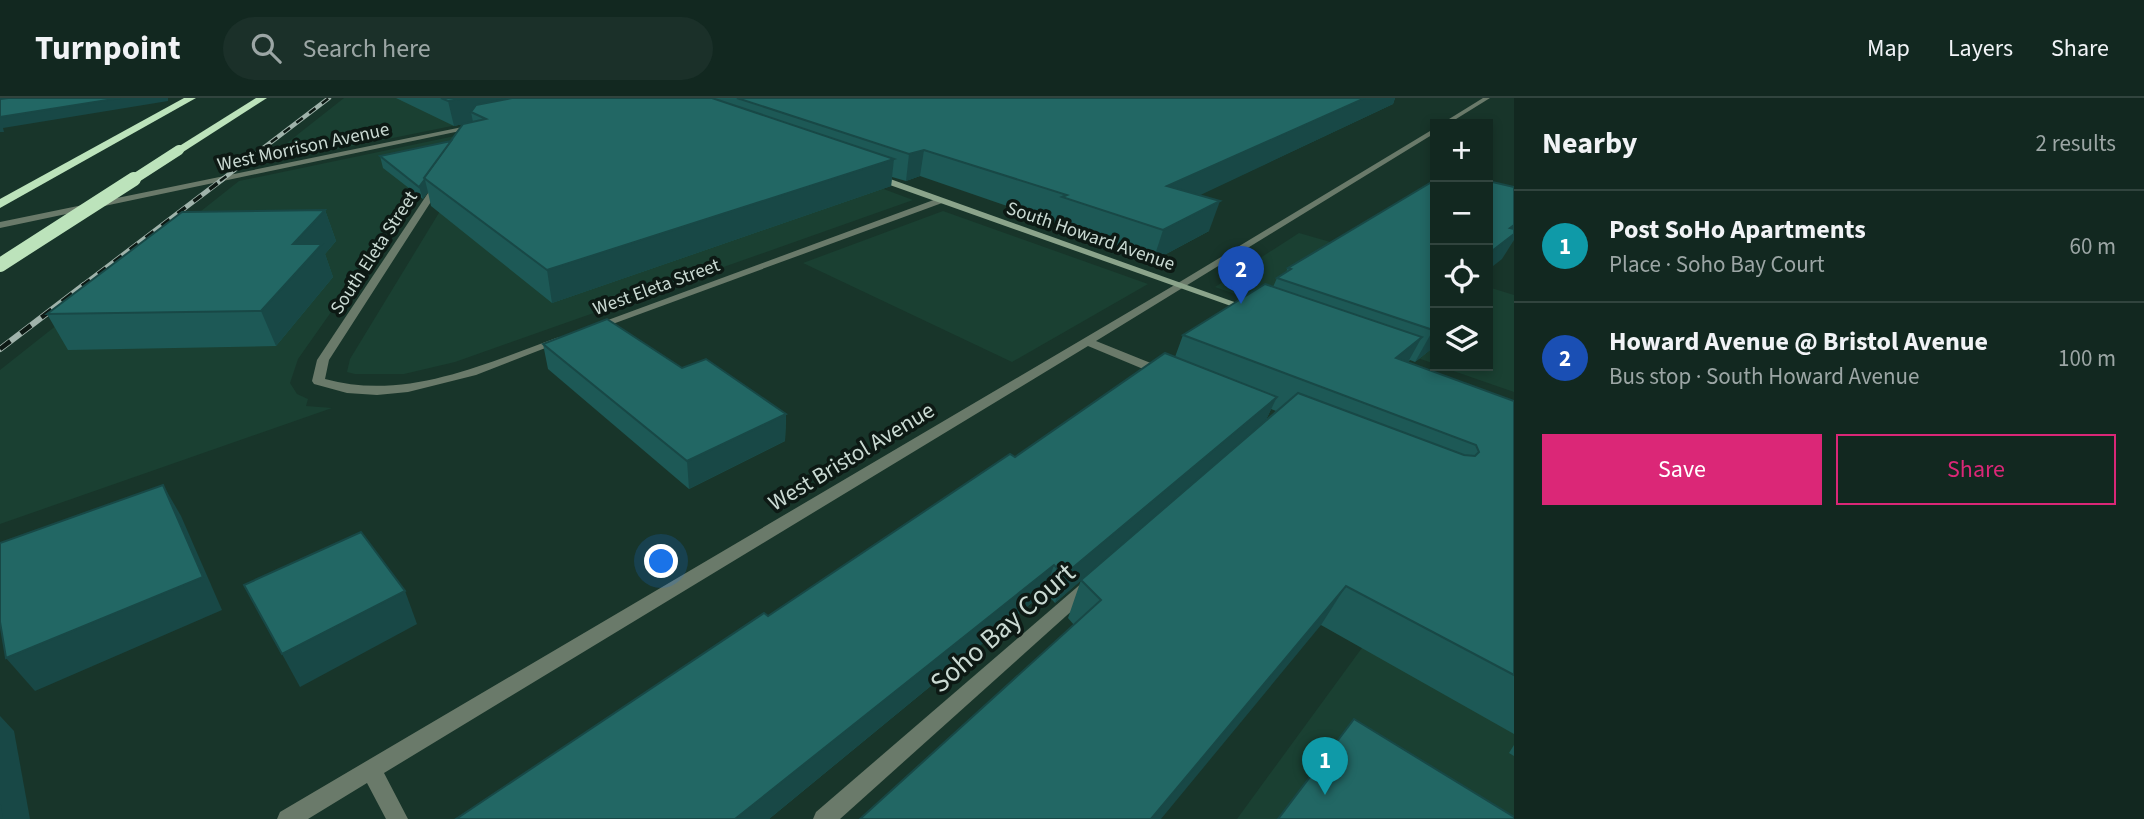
<!DOCTYPE html>
<html lang="en">
<head>
<meta charset="utf-8">
<style>
  body { margin:0; font-family:"Source Sans 3",sans-serif; background:#1b3029; color:#f1f3f6 }
  .controls { position:absolute; right:21px; top:21px; display:grid; overflow:hidden; border-radius:0px; box-shadow:0 4px 10px #0003 }
  .controls button { width:63px; height:63px; display:grid; place-items:center; padding:0; border:0; border-bottom:2px solid #31443e; background:#122820; color:#f1f3f6; font:35px sans-serif }
  .you { position:absolute; left:662px; top:464px; width:24px; height:24px; margin:-18px; border:5px solid #fff; border-radius:50%; background:#1a73e8; box-shadow:0 0 0 10px #1a73e833 }
  .badge { display:grid; place-items:center; width:46px; height:46px; border-radius:50%; background:#db2777; color:#fff; font-size:23px; font-weight:700 }
  .pin { position:absolute; translate:-50% -58px; filter:drop-shadow(0 2px 4px #0008) }
  .pin::after { content:''; position:absolute; top:37px; width:24px; height:21px; background:inherit; clip-path:polygon(0 0,100% 0,50% 100%) }
  .list { margin:0; padding:0; list-style:none }
  h2 { display:flex; justify-content:space-between; align-items:center; height:91px; margin:0; padding:0 28px; font-size:30px }
  h2 small { font-size:23px; font-weight:400; color:#9ca6a5 }
  .list li { display:grid; grid-template-columns:46px 1fr auto; gap:21px; align-items:center; box-sizing:border-box; height:112px; padding:0 28px; border-top:2px solid #31443e }
  .list b { display:block; font-size:26px; white-space:nowrap }
  .list p { margin:0; font-size:23px; white-space:nowrap; color:#9ca6a5 }
  .list em { font-size:23px; font-style:normal; color:#9ca6a5 }
  .actions { display:flex; gap:14px; padding:21px 28px }
  .actions a { flex:1; padding:16px 0; border:2px solid #db2777; border-radius:0px; text-align:center; font-size:24px; color:#db2777 }
  .actions .main { background:#db2777; color:#fff }
  .icon { flex:none; width:38px; height:38px; fill:none; stroke:currentColor; stroke-width:2; stroke-linecap:round; stroke-linejoin:round }
  .map { position:relative; flex:none; width:1514px; height:721px; overflow:hidden }
  header { display:flex; align-items:center; gap:42px; box-sizing:border-box; height:98px; padding:0 35px; background:#122820; border-bottom:2px solid #31443e }
  header strong { font-size:33px }
  nav { display:flex; gap:38px; margin-inline-start:auto; font-size:24px }
  .search { width:490px; height:63px; background:#1b3029; display:flex; align-items:center; gap:18px; box-sizing:border-box; padding:0 24px; border-radius:38px; color:#9ca6a5; font-size:26px }
  main { display:flex }
  aside { flex:1; background:#122820 }
  .map>svg:first-child { display:block }
  .built { fill:#1a4032 }
  .lines { fill:none; stroke-linecap:round; stroke-linejoin:round }
  .minor { fill:#6a7a6a; fill-rule:evenodd }
  .tertiary { fill:#6a7a6a; fill-rule:evenodd }
  .secondary { fill:#8ba48b; fill-rule:evenodd }
  .motorway { fill:#bce3bb; fill-rule:evenodd }
  .rail-far2-casing { stroke:#a0b3ab; stroke-width:4.5 }
  .rail-far1-casing { stroke:#a0b3ab; stroke-width:5 }
  .rail-casing { stroke:#a0b3ab; stroke-width:6 }
  .rail-far2 { stroke:#0d1914; stroke-width:2.5; stroke-dasharray:8; stroke-linecap:butt }
  .rail-far1 { stroke:#0d1914; stroke-width:3.5; stroke-dasharray:10; stroke-linecap:butt }
  .rail { stroke:#0d1914; stroke-width:4.5; stroke-dasharray:13; stroke-linecap:butt }
  .motorway-bridge-far1 { stroke:#bce3bb; stroke-width:10 }
  .motorway-bridge { stroke:#bce3bb; stroke-width:14 }
  .wall { fill:#1d5956; fill-rule:evenodd }
  .shaded-wall { fill:#184846 }
  .building { fill:#226764; stroke:#184846; stroke-width:2 }
  .labels { text-anchor:middle; stroke-width:7; stroke-linejoin:round; paint-order:stroke }
  .far-street-label { font-size:19px; fill:#cadad3; stroke:#0d1914 }
  .street-label { font-size:23px; fill:#cadad3; stroke:#0d1914 }
  .near-street-label { font-size:28px; fill:#cadad3; stroke:#0d1914 }
</style>
</head>
<body>
<header>
<strong>Turnpoint</strong>
<div class="search"><svg class="icon" aria-label="search" viewBox="0 0 24 24"><circle cx="10" cy="10" r="6"/><path d="M15 15l6 6"/></svg>Search here</div>
<nav><a>Map</a><a>Layers</a><a>Share</a></nav>
</header>
<main>
<div class="map">
<svg width="1514" height="721" viewBox="0 0 1514 721">
  <rect width="100%" height="100%" fill="#18352a"/>
  <g class="built">
    <path d="M 344,0 L 590,0 L 259,67 Z"/>
    <path d="M 641,0 L 913,102 L 455,264 L 404,276 L 355,276 L 347,274 L 350,261 L 490,31 Z"/>
    <path d="M 455,38 L 298,261 L 290,285 L 297,296 L 308,301 L 306,308 L 332,310 L 0,426 L 0,272 L 239,83 Z"/>
    <path d="M 943,113 L 1148,186 L 1012,264 L 803,165 Z"/>
    <path d="M 1299,135 L 1435,174 L 1435,266 L 1215,189 Z"/>
    <path d="M 1488,189 L 1514,197 L 1514,294 L 1439,268 L 1488,268 Z"/>
    <path d="M 1514,342 L 1514,721 L 1237,721 L 1462,413 Z"/>
  </g>
  <g class="lines">
    <g class="minor">
      <path d="M 1483,0 L 1490,0 L 1448,26 L 1441,26 Z"/>
      <path d="M 1435,30 L 1435,35 L 1096,243 L 1168,272 L 1170,275 L 1168,278 L 1160,278 L 1088,248 L 384,675 L 408,721 L 386,721 L 367,685 L 308,721 L 277,721 L 280,714 L 1178,185 Z"/>
      <path d="M 436,83 L 443,85 L 329,262 L 325,281 C 404,303 482,267 556,240 L 560,239 L 566,242 L 476,277 L 408,294 L 377,297 L 347,295 L 314,286 L 312,283 L 317,262 Z"/>
      <path d="M 939,100 L 943,103 L 942,105 L 599,231 L 591,231 L 589,229 Z"/>
      <path d="M 1089,482 L 1095,484 L 1097,488 L 1095,492 L 840,721 L 813,721 L 816,714 L 1083,484 Z"/>
    </g>
    <path class="tertiary" d="M 477,26 L 479,29 L 0,130 L 0,124 Z"/>
    <path class="secondary" d="M 873,77 L 879,77 L 1254,211 L 1253,213 L 1245,213 L 873,81 Z"/>
    <g class="motorway">
      <path d="M 184,0 L 196,0 L 0,110 L 0,101 Z"/>
      <path d="M 256,0 L 267,0 L 183,54 L 173,52 Z"/>
    </g>
    <g class="rail-far2-casing">
      <path id="rail-far2" d="M 220,83 L 329,0"/>
    </g>
    <g class="rail-far1-casing">
      <path id="rail-far1" d="M 82,188 L 223,81"/>
    </g>
    <g class="rail-casing">
      <path id="rail" d="M 0,251 L 84,187"/>
    </g>
    <use href="#rail-far2" class="rail-far2"/>
    <use href="#rail-far1" class="rail-far1"/>
    <use href="#rail" class="rail"/>
    <path class="motorway-bridge-far1" d="M 131,83 L 179,52"/>
    <path class="motorway-bridge" d="M 0,167 L 134,81"/>
  </g>
  <g class="wall">
    <path d="M 396,0 L 1395,0 L 1393,6 L 1199,97 L 1209,133 L 1153,163 L 1055,128 L 1056,125 L 920,78 L 906,83 L 892,79 L 891,88 L 552,205 L 431,108 L 428,94 L 423,101 L 383,70 L 380,58 L 451,43 L 463,26 L 454,28 Z"/>
    <path d="M 1435,86 L 1435,248 L 1415,264 L 1410,262 L 1408,264 L 1514,303 L 1514,636 L 1321,527 L 1074,527 L 1068,520 L 1081,482 L 1055,505 L 1045,494 L 769,721 L 456,721 L 768,518 L 1015,359 L 1175,259 L 1183,237 L 1273,189 L 1277,180 L 1286,174 L 1288,170 ZM 1271,311 L 1276,313 L 1266,322 Z"/>
    <path d="M 325,112 L 336,143 L 325,156 L 333,179 L 276,248 L 68,252 L 47,216 Z"/>
    <path d="M 543,246 L 682,270 L 786,316 L 785,343 L 689,391 L 548,271 Z"/>
    <path d="M 1514,647 L 1514,658 L 1509,655 Z"/>
  </g>
  <g class="shaded-wall">
    <path d="M 120,0 L 168,0 L 168,3 L 3,30 L 4,34 L 0,34 L 0,19 Z"/>
    <path d="M 466,0 L 590,0 L 471,14 L 473,24 L 454,28 L 448,3 Z"/>
    <path d="M 1365,0 L 1395,0 L 1393,6 L 1158,117 L 1167,88 Z"/>
    <path d="M 924,52 L 920,78 L 906,83 L 909,56 Z"/>
    <path d="M 894,61 L 891,88 L 552,205 L 547,172 Z"/>
    <path d="M 425,82 L 428,94 L 423,101 L 419,89 Z"/>
    <path d="M 1220,103 L 1209,133 L 1153,163 L 1163,132 Z"/>
    <path d="M 325,112 L 336,143 L 325,156 L 333,179 L 276,248 L 261,213 L 293,146 Z"/>
    <path d="M 1514,127 L 1514,142 L 1502,161 L 1488,172 L 1488,156 L 1510,130 Z"/>
    <path d="M 1435,230 L 1435,248 L 1415,264 L 1433,232 Z"/>
    <path d="M 1422,239 L 1403,273 L 1396,260 Z"/>
    <path d="M 1277,299 L 1265,324 L 1055,505 L 1064,477 Z"/>
    <path d="M 786,316 L 785,343 L 689,391 L 687,363 Z"/>
    <path d="M 163,387 L 181,418 L 222,512 L 35,593 L 6,560 Z"/>
    <path d="M 1054,467 L 1045,494 L 769,721 L 735,721 Z"/>
    <path d="M 1346,488 L 1321,527 L 1161,721 L 1151,721 Z"/>
    <path d="M 405,493 L 417,526 L 300,589 L 282,556 Z"/>
    <path d="M 0,618 L 14,633 L 30,721 L 2,721 L 0,707 Z"/>
  </g>
  <g class="building">
    <path d="M 8,0 L 120,0 L 0,19 L 0,1 Z"/>
    <path d="M 441,0 L 466,0 L 448,3 Z"/>
    <path d="M 512,0 L 712,0 L 894,61 L 547,172 L 424,80 L 463,26 L 486,21 L 471,14 L 476,7 Z"/>
    <path d="M 737,0 L 1365,0 L 1167,88 L 1220,103 L 1163,132 L 1062,99 L 1067,97 L 924,52 L 909,56 Z"/>
    <path d="M 451,43 L 424,80 L 425,81 L 419,89 L 380,58 Z"/>
    <path d="M 1488,83 L 1514,89 L 1514,127 L 1510,130 L 1514,131 L 1514,136 L 1488,156 Z"/>
    <path d="M 1430,85 L 1435,86 L 1435,230 L 1433,232 L 1277,180 L 1291,171 L 1288,170 Z"/>
    <path d="M 325,112 L 293,146 L 322,146 L 261,213 L 47,216 L 182,114 Z"/>
    <path d="M 1265,186 L 1422,239 L 1396,260 L 1514,303 L 1514,577 L 1346,488 L 1151,721 L 860,721 L 1101,502 L 1081,482 L 1298,295 L 1464,357 L 1475,358 L 1479,354 L 1476,347 L 1183,237 Z"/>
    <path d="M 607,221 L 682,270 L 706,261 L 786,316 L 687,363 L 543,246 Z"/>
    <path d="M 1165,255 L 1277,299 L 1064,477 L 1054,467 L 735,721 L 456,721 L 764,515 L 768,518 L 1010,356 L 1015,359 Z"/>
    <path d="M 163,387 L 203,479 L 6,560 L 0,524 L 0,445 Z"/>
    <path d="M 361,434 L 405,493 L 282,556 L 244,487 Z"/>
    <path d="M 1354,621 L 1514,719 L 1514,721 L 1278,721 Z"/>
    <path d="M 0,707 L 2,721 L 0,721 Z"/>
  </g>
  <g class="labels">
    <g class="far-street-label">
      <text transform="translate(303 48) rotate(-12)" y="7">West Morrison Avenue</text>
      <text transform="translate(1091 137) rotate(19)" y="7">South Howard Avenue</text>
      <text transform="translate(373 154) rotate(-57)" y="7">South Eleta Street</text>
      <text transform="translate(656 188) rotate(-20)" y="7">West Eleta Street</text>
    </g>
    <g class="street-label">
      <text transform="translate(851 358) rotate(-31)" y="8">West Bristol Avenue</text>
    </g>
    <g class="near-street-label">
      <text transform="translate(1002 529) rotate(-41)" y="10">Soho Bay Court</text>
    </g>
  </g>
</svg>
<div class="controls">
<button>+</button>
<button>−</button>
<button><svg class="icon" aria-label="locate" viewBox="0 0 24 24"><circle cx="12" cy="12" r="6"/><path d="M12 2v4M12 18v4M2 12h4M18 12h4"/></svg></button>
<button><svg class="icon" aria-label="layers" viewBox="0 0 24 24"><path d="M12 4l9 5-9 5-9-5zM3 14l9 5 9-5"/></svg></button>
</div>
<div class="you"></div>
<div class="pin badge" style="left:1325px;top:697px;background:#0f9aa8">1</div>
<div class="pin badge" style="left:1241px;top:206px;background:#1a4fb4">2</div>
</div>
<aside>
<h2>Nearby<small>2 results</small></h2>
<ul class="list">
<li><span class="badge" style="background:#0f9aa8">1</span><div><b>Post SoHo Apartments</b><p>Place · Soho Bay Court</p></div><em>60 m</em></li>
<li><span class="badge" style="background:#1a4fb4">2</span><div><b>Howard Avenue @ Bristol Avenue</b><p>Bus stop · South Howard Avenue</p></div><em>100 m</em></li>
</ul>
<div class="actions"><a class="main">Save</a><a>Share</a></div>
</aside>
</main>
</body>
</html>
